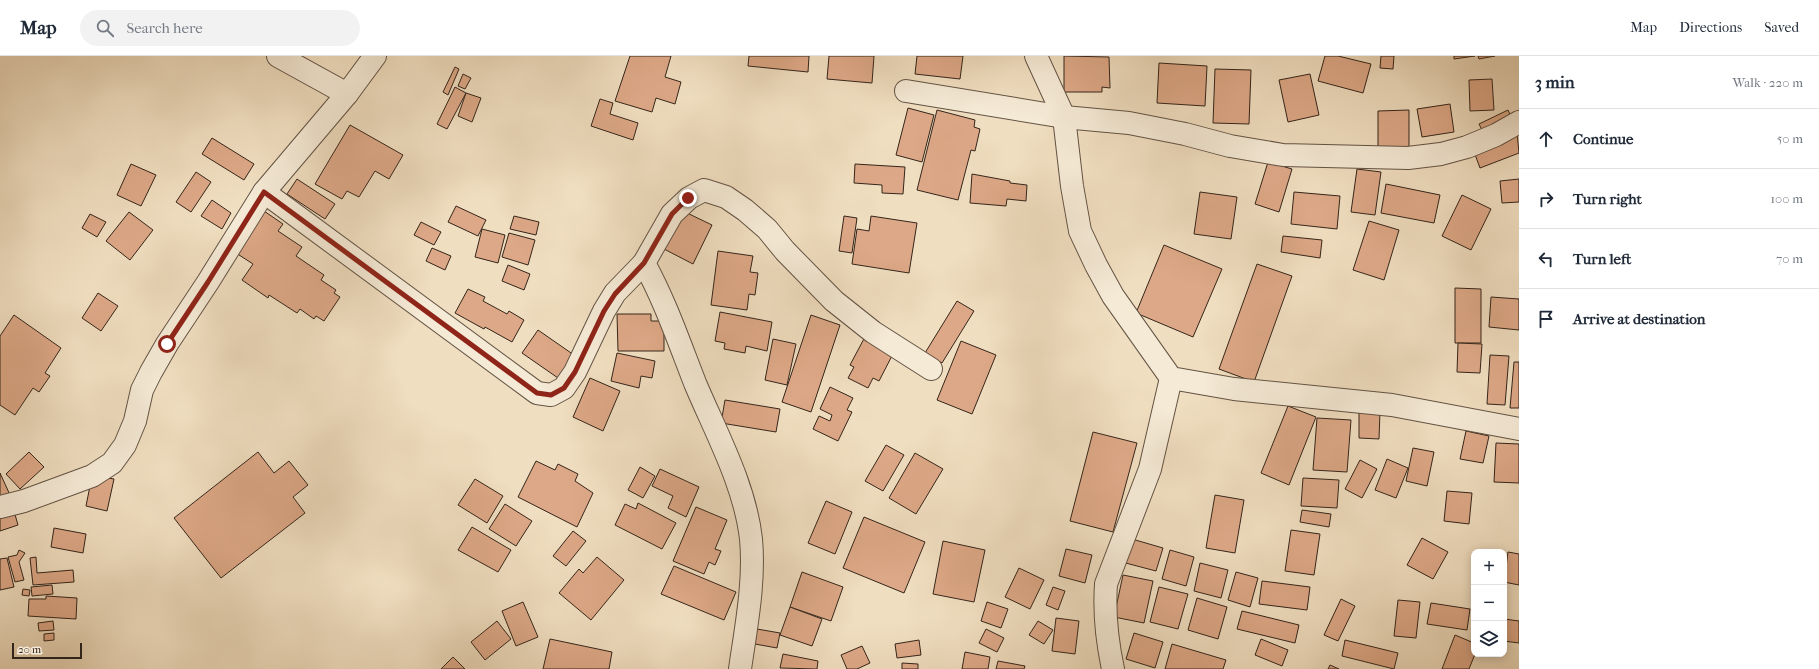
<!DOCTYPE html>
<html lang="en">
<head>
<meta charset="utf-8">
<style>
  body { margin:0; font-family:"IM FELL French Canon",serif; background:#f2f2f3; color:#1f2937 }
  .controls { position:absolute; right:12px; bottom:12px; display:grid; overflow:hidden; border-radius:8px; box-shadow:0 2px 10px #0003 }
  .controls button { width:36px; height:36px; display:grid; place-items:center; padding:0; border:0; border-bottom:1px solid #e0e1e3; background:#fff; color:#1f2937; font:20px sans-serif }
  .scale { position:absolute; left:12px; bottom:10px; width:70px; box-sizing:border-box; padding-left:4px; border:2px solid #34251a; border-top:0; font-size:11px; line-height:14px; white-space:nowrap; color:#34251a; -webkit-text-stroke:3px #f5ead6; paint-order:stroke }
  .stop { position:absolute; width:12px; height:12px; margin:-9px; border:3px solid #8f2418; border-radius:50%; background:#fff }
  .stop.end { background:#8f2418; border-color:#fff; box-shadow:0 1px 4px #0008 }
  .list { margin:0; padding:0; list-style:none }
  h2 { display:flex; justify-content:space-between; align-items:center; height:52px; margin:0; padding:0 16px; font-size:17px }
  h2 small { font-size:13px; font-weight:400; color:#747a83 }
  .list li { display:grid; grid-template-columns:26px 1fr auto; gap:12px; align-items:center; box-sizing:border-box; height:60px; padding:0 16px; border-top:1px solid #e0e1e3 }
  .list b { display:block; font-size:15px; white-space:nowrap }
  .list em { font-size:13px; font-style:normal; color:#747a83 }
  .icon { flex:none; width:22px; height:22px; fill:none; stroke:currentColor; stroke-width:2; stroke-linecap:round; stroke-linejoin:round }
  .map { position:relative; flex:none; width:1519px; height:613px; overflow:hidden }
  header { display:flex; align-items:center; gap:24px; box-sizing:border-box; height:56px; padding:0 20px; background:#fff; border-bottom:1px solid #e0e1e3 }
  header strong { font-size:19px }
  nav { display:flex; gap:22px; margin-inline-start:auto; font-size:14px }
  .search { width:280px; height:36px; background:#f2f2f3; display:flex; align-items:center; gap:10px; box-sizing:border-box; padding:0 14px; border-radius:22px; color:#747a83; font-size:15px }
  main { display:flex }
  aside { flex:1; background:#fff }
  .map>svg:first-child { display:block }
  .building { fill:#dda887; stroke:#34251a }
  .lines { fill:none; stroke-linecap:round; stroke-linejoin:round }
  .minor-casing { stroke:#635344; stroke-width:24 }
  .minor { stroke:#f5ead6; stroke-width:22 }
  .route { stroke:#8f2418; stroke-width:5 }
</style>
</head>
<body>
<header>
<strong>Map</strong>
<div class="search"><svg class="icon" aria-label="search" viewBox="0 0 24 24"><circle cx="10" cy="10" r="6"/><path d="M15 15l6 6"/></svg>Search here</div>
<nav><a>Map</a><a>Directions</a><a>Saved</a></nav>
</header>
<main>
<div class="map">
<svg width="1519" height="613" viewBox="0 0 1519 613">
  <rect width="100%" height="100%" fill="#f0dec0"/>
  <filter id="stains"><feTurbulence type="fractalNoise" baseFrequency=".005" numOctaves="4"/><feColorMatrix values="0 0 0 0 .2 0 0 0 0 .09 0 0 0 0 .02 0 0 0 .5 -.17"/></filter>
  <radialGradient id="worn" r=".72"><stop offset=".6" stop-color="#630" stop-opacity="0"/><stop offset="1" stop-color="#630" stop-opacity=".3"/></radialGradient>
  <g class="building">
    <path d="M 630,0 L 671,0 L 665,21 L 681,26 L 675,48 L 656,42 L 652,56 L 615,45 Z"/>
    <path d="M 749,0 L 809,0 L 808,16 L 748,10 Z"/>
    <path d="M 829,0 L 874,0 L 872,27 L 827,23 Z"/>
    <path d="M 917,0 L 963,0 L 960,23 L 915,18 Z"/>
    <path d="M 1064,0 L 1109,1 L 1110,32 L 1102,31 L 1102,36 L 1064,36 Z"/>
    <path d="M 1325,0 L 1338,0 L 1371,8 L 1363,37 L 1318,25 Z"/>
    <path d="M 1381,0 L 1394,0 L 1393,13 L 1380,12 Z"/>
    <path d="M 1454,0 L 1475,0 L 1454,3 Z"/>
    <path d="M 1478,0 L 1495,0 L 1479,3 Z"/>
    <path d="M 1159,7 L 1207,10 L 1205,50 L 1157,47 Z"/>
    <path d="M 455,11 L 459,13 L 448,39 L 443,36 Z"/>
    <path d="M 1215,13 L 1251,14 L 1249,68 L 1213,67 Z"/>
    <path d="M 463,18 L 471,22 L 465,33 L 458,30 Z"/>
    <path d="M 1310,18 L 1319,59 L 1288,66 L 1279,24 Z"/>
    <path d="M 1492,23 L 1494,54 L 1470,55 L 1469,24 Z"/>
    <path d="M 455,31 L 466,37 L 447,73 L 437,68 Z"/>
    <path d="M 466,37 L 481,42 L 472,66 L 458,60 Z"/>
    <path d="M 600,43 L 613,47 L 610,58 L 638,67 L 633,84 L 591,70 Z"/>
    <path d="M 1450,48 L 1454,76 L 1422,81 L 1417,53 Z"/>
    <path d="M 908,52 L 934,59 L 922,106 L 896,99 Z"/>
    <path d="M 937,54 L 975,64 L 974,71 L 980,73 L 975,95 L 971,94 L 958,144 L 917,134 Z"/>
    <path d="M 1409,54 L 1409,94 L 1378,94 L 1378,55 Z"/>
    <path d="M 1508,54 L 1514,67 L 1485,80 L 1479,68 Z"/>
    <path d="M 350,69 L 403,99 L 389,123 L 375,115 L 359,141 L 347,135 L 342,143 L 315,128 Z"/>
    <path d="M 1517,76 L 1519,97 L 1480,112 L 1473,93 Z"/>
    <path d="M 212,82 L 254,108 L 244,124 L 202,98 Z"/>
    <path d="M 1268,106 L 1292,113 L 1279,156 L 1255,148 Z"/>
    <path d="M 131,108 L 156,119 L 141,150 L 117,139 Z"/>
    <path d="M 855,108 L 905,111 L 903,138 L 882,137 L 882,129 L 854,127 Z"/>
    <path d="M 1357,113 L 1381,116 L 1375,159 L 1351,156 Z"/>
    <path d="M 196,116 L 211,126 L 191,156 L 176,146 Z"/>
    <path d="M 972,118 L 1010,125 L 1010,127 L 1027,129 L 1026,145 L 1007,143 L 1006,150 L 970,147 Z"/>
    <path d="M 297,123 L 335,148 L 325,163 L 287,138 Z"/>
    <path d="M 1519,123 L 1519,146 L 1502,147 L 1500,125 Z"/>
    <path d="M 1386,128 L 1440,139 L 1434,167 L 1381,157 Z"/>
    <path d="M 1200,136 L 1237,141 L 1231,183 L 1194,178 Z"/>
    <path d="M 1294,136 L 1340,140 L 1337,173 L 1291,168 Z"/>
    <path d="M 1462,139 L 1491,153 L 1471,194 L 1442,180 Z"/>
    <path d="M 212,144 L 231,157 L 222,173 L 201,160 Z"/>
    <path d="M 456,150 L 486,164 L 478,180 L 448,166 Z"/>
    <path d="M 264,155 L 283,168 L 278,175 L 302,191 L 296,200 L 324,219 L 321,224 L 336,234 L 334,237 L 340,241 L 324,265 L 316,260 L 314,263 L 300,253 L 297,257 L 269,239 L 268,242 L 242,224 L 253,208 L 236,197 Z"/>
    <path d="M 683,155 L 712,169 L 693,208 L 664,193 Z"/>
    <path d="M 129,156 L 153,174 L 130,204 L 106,185 Z"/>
    <path d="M 90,158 L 106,166 L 97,181 L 82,172 Z"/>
    <path d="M 514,160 L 539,166 L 536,179 L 510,173 Z"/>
    <path d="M 844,160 L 857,162 L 852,197 L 839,195 Z"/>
    <path d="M 871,160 L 917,167 L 909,217 L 852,208 L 857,173 L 869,175 Z"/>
    <path d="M 1369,165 L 1399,174 L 1384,224 L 1353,214 Z"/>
    <path d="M 421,166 L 441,176 L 434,189 L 414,179 Z"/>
    <path d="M 482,173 L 505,179 L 498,207 L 475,201 Z"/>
    <path d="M 509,177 L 535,184 L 528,209 L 502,201 Z"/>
    <path d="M 1283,180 L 1322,184 L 1320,202 L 1281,196 Z"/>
    <path d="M 1164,189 L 1222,213 L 1193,281 L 1136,257 Z"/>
    <path d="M 432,192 L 451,200 L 445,214 L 426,205 Z"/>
    <path d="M 718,195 L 753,200 L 750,216 L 758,217 L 755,239 L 749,238 L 747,254 L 711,249 Z"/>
    <path d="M 1257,208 L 1292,220 L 1254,326 L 1219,313 Z"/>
    <path d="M 508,209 L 530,218 L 524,234 L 502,225 Z"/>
    <path d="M 1455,232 L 1481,233 L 1481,287 L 1455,287 Z"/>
    <path d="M 468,233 L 485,241 L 483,245 L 507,258 L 509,255 L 524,264 L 512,286 L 485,271 L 484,273 L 455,257 Z"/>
    <path d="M 98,237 L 118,250 L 101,275 L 82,262 Z"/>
    <path d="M 1491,241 L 1519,243 L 1519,274 L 1489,271 Z"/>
    <path d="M 957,245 L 974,255 L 942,307 L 925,297 Z"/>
    <path d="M 720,256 L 772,266 L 767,295 L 746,290 L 745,297 L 724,293 L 725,287 L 715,285 Z"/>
    <path d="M 617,258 L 651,258 L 651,265 L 664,265 L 664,295 L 618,295 Z"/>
    <path d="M 14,259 L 61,292 L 45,317 L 50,320 L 39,336 L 33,332 L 15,359 L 0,349 L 0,280 Z"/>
    <path d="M 811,259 L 840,269 L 811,356 L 782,346 Z"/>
    <path d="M 538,274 L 574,299 L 558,322 L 522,297 Z"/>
    <path d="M 866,279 L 895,294 L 879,325 L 873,322 L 868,332 L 848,322 L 854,311 L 850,309 Z"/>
    <path d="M 773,283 L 796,288 L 787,329 L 765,324 Z"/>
    <path d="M 961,285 L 996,299 L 972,358 L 937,344 Z"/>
    <path d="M 1458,287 L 1482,288 L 1480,317 L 1457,316 Z"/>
    <path d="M 617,297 L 655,305 L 652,322 L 641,320 L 639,332 L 611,325 Z"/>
    <path d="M 1490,299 L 1509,300 L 1505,349 L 1487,348 Z"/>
    <path d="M 1514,306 L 1519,306 L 1519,352 L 1510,352 Z"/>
    <path d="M 590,322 L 620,335 L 603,375 L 573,361 Z"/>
    <path d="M 830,331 L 853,342 L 847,354 L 852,356 L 838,385 L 813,373 L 819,360 L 830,365 L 832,359 L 820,353 Z"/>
    <path d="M 725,344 L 780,353 L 776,376 L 721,367 Z"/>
    <path d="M 1288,350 L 1316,361 L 1289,429 L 1261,417 Z"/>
    <path d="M 1359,354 L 1380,355 L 1379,383 L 1359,382 Z"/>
    <path d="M 1317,362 L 1351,364 L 1347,416 L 1313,414 Z"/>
    <path d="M 1466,375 L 1489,380 L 1483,407 L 1460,403 Z"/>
    <path d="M 1093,376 L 1137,387 L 1113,476 L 1070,465 Z"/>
    <path d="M 1496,387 L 1519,388 L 1519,427 L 1494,426 Z"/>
    <path d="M 886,389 L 904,399 L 883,435 L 865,425 Z"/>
    <path d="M 1413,392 L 1434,396 L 1427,430 L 1406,425 Z"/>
    <path d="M 29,396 L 44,411 L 20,433 L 6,418 Z"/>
    <path d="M 258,396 L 274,417 L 289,405 L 308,429 L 293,441 L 305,457 L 221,522 L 174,462 Z"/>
    <path d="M 915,397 L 943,413 L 916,458 L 889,442 Z"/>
    <path d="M 1387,403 L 1408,412 L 1396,442 L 1375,434 Z"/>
    <path d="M 1360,404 L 1377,413 L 1362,442 L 1345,433 Z"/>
    <path d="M 536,405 L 555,414 L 558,408 L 578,418 L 575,425 L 593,437 L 577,471 L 518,441 Z"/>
    <path d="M 640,411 L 655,420 L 643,442 L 628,434 Z"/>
    <path d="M 660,413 L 699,431 L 686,461 L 668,452 L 673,440 L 652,430 Z"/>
    <path d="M 0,417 L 10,439 L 0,443 Z"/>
    <path d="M 102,421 L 114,423 L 107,455 L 86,450 L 91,425 Z"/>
    <path d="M 1303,422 L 1339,424 L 1337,452 L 1301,450 Z"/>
    <path d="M 475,423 L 503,440 L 487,467 L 458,449 Z"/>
    <path d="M 1447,435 L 1472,437 L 1469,468 L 1444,465 Z"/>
    <path d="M 1215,439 L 1244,444 L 1235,497 L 1206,492 Z"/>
    <path d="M 826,445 L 852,456 L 835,498 L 808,487 Z"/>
    <path d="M 638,447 L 676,467 L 662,493 L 615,469 L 625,448 L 636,453 Z"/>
    <path d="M 12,448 L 18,469 L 0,475 L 0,452 Z"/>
    <path d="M 505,448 L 532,465 L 516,490 L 489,473 Z"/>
    <path d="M 696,451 L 727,464 L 715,493 L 721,495 L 715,509 L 709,506 L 704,518 L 673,505 Z"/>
    <path d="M 1302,454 L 1331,458 L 1329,471 L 1300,466 Z"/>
    <path d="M 864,461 L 925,486 L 904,537 L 843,512 Z"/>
    <path d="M 472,471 L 511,494 L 498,516 L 458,494 Z"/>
    <path d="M 54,472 L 86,478 L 83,497 L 51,491 Z"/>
    <path d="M 1291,474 L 1320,478 L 1314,519 L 1285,515 Z"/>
    <path d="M 573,475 L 586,485 L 566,510 L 553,500 Z"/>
    <path d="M 1125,481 L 1163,492 L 1156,515 L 1118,505 Z"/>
    <path d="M 1422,482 L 1448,496 L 1433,523 L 1407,509 Z"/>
    <path d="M 943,485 L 985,494 L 974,546 L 933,538 Z"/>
    <path d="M 1066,493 L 1092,499 L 1085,527 L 1059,520 Z"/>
    <path d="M 19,494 L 25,497 L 19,506 L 24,524 L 15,526 L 8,501 L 17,499 Z"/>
    <path d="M 1170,494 L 1194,501 L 1186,530 L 1162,523 Z"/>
    <path d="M 1508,496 L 1519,498 L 1519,529 L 1504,526 Z"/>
    <path d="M 36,501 L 37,517 L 73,514 L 74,526 L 33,529 L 30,502 Z"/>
    <path d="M 597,501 L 624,524 L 591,564 L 559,537 L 579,513 L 583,517 Z"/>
    <path d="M 7,502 L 14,531 L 0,534 L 0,503 Z"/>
    <path d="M 1200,507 L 1228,514 L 1221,542 L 1194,535 Z"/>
    <path d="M 674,510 L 736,536 L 724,564 L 661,538 Z"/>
    <path d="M 1019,512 L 1044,524 L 1030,553 L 1005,541 Z"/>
    <path d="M 802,516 L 843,531 L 831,565 L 790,551 Z"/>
    <path d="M 1236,516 L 1258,522 L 1250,551 L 1228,544 Z"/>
    <path d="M 1123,519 L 1153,525 L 1144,567 L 1114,561 Z"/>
    <path d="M 1262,525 L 1310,531 L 1307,554 L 1259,548 Z"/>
    <path d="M 52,529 L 53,538 L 32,540 L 31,531 Z"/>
    <path d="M 1053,531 L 1065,535 L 1058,554 L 1046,549 Z"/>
    <path d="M 1159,531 L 1188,538 L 1178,573 L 1150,566 Z"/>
    <path d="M 23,533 L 30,534 L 29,540 L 22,539 Z"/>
    <path d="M 46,540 L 77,542 L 76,563 L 28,560 L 29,543 L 46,543 Z"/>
    <path d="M 1197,542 L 1227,551 L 1218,583 L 1188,574 Z"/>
    <path d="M 1341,543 L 1355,550 L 1338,585 L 1324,579 Z"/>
    <path d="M 1398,544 L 1420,546 L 1416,582 L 1394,580 Z"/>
    <path d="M 523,546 L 538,581 L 516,590 L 502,555 Z"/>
    <path d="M 987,546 L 1008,553 L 1001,572 L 981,565 Z"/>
    <path d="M 1431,547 L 1470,553 L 1467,574 L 1427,568 Z"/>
    <path d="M 790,551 L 822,563 L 812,590 L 780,579 Z"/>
    <path d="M 1242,555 L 1299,569 L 1295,587 L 1237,573 Z"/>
    <path d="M 1056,562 L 1079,565 L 1075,598 L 1052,595 Z"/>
    <path d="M 1504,563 L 1519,565 L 1519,587 L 1504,585 Z"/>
    <path d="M 53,565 L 54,574 L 39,575 L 38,567 Z"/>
    <path d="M 497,565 L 511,583 L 485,604 L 471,586 Z"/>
    <path d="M 1038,565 L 1053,574 L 1044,588 L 1029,579 Z"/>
    <path d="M 757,573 L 780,577 L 777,592 L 755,588 Z"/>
    <path d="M 986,573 L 1004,582 L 997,596 L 979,587 Z"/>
    <path d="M 54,577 L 54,584 L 44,585 L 44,578 Z"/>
    <path d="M 1134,577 L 1163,586 L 1155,612 L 1126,603 Z"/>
    <path d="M 1455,579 L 1474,587 L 1475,598 L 1469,613 L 1442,613 Z"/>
    <path d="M 550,583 L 612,596 L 609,613 L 543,613 Z"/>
    <path d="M 1261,583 L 1288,594 L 1282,610 L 1255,599 Z"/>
    <path d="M 919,584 L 921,599 L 897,602 L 895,588 Z"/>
    <path d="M 1345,584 L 1398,597 L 1394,613 L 1342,600 Z"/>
    <path d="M 1172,588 L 1226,604 L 1223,613 L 1165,613 Z"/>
    <path d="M 862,590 L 870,607 L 857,613 L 847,613 L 841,599 Z"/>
    <path d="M 965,596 L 990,601 L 988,613 L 962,613 Z"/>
    <path d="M 783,598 L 818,605 L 817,613 L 780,612 Z"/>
    <path d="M 453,601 L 465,613 L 441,613 Z"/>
    <path d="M 998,605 L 1025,610 L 1024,613 L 996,613 Z"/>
    <path d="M 902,607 L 918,608 L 918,613 L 902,613 Z"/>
    <path d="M 1330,609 L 1339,613 L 1328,613 Z"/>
  </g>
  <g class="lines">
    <g class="minor-casing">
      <g id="minor">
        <path d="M 278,0 L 347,38"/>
        <path d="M 1036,0 L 1064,61 L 1072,130 L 1080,175 L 1096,209 L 1113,240 L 1171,322 L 1234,333 L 1392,349 L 1519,373"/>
        <path d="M 906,35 L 1064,61 L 1129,67 L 1185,78 L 1230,90 L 1283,99 L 1408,102 L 1441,98 L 1467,91 L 1496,79 L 1519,66"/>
        <path d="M 264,136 L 537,337 L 551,339 L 564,332 L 575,316 L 604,255 L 615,237 L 644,207 L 672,158 L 689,142 L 704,134 L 726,141 L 745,154 L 767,173 L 785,195 L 834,245 L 873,276 L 931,313"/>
        <path d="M 644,207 C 665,245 679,286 695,327 C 716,377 745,429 751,483 C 755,526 746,571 740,613"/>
        <path d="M 0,451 L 24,445 L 92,420 L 112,407 L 125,389 L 135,365 L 142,334 L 151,316 L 167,288 L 208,226 L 264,136 L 347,38 L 375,0"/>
        <path d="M 1113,613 C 1107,585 1104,556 1106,528 L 1150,413 L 1171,322"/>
      </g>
    </g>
    <use href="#minor" class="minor"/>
  </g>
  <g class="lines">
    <path class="route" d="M 167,288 L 208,226 L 264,136 L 537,337 L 551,339 L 564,332 L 575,316 L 604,255 L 615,238 L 644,207 L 672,158 L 688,142"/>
  </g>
  <rect width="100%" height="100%" filter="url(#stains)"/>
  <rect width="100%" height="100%" fill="url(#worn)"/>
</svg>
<div class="controls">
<button>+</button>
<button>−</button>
<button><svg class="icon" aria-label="layers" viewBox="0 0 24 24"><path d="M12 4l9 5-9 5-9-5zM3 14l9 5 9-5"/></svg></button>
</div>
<div class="scale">20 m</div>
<div class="stop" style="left:167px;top:288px"></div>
<div class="stop end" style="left:688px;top:142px"></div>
</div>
<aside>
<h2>3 min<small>Walk · 220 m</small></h2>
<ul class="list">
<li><svg class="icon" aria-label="ahead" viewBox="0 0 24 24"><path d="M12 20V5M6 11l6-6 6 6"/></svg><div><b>Continue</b></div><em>50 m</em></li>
<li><svg class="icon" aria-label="right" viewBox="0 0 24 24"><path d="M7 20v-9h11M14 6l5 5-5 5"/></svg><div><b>Turn right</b></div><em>100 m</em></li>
<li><svg class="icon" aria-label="left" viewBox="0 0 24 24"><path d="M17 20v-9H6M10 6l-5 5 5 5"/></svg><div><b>Turn left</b></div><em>70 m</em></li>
<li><svg class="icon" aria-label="arrive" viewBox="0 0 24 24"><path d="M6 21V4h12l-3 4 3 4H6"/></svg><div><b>Arrive at destination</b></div></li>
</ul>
</aside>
</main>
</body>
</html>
